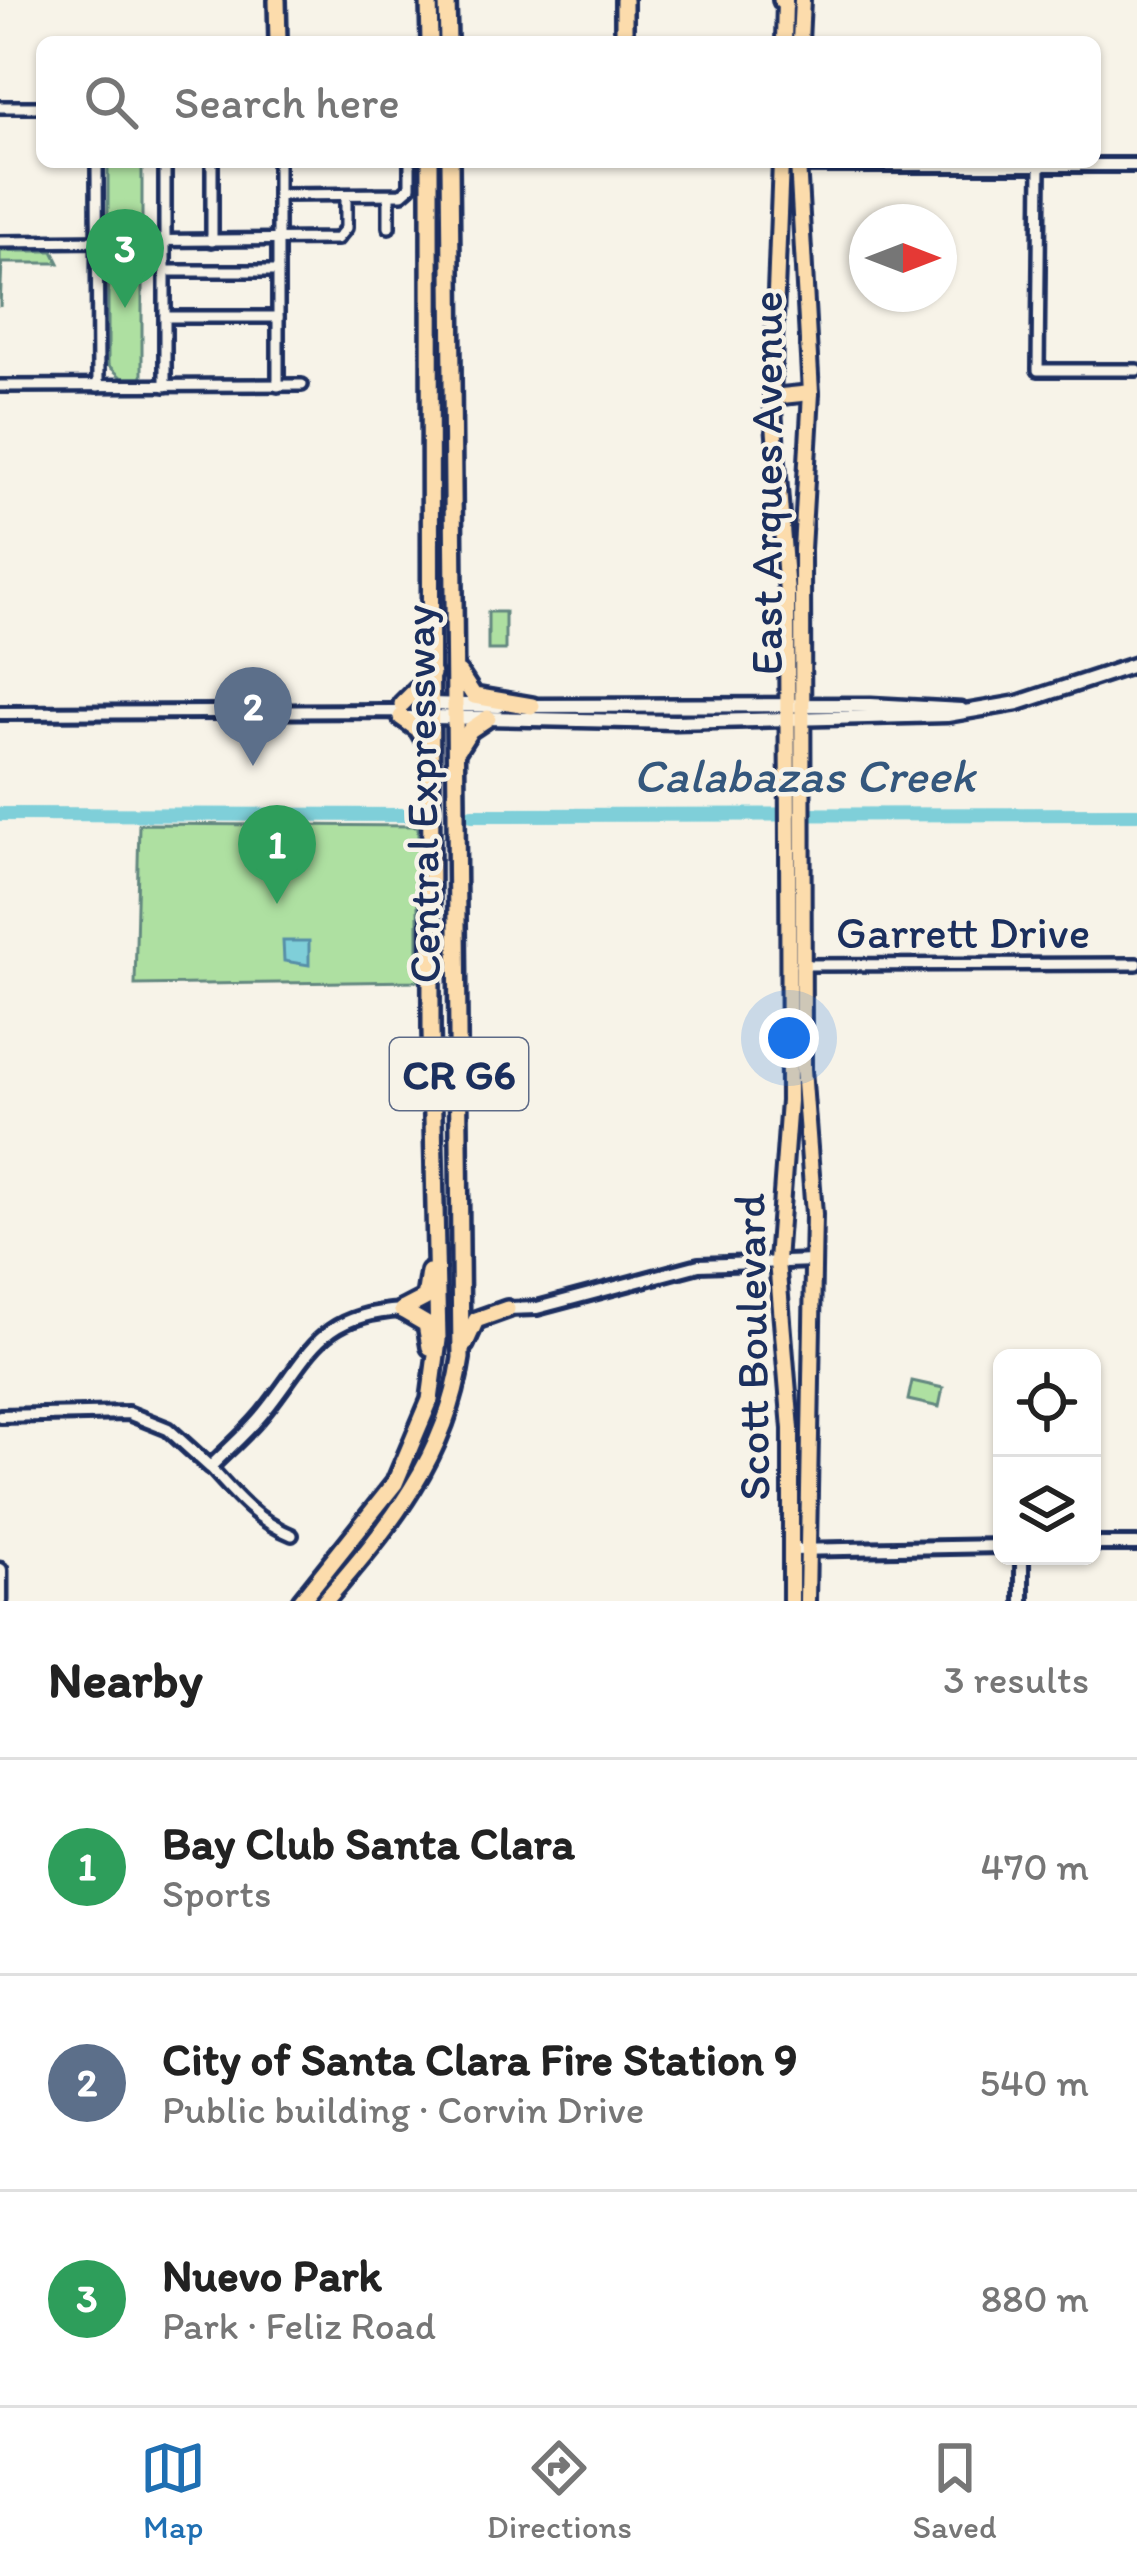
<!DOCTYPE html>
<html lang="en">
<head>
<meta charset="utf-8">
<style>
  body { margin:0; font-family:Itim,sans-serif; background:#f6f6f6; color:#222 }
  .controls { position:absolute; right:36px; bottom:36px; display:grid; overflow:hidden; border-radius:18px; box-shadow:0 3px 9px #0004 }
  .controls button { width:108px; height:108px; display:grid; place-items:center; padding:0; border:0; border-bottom:3px solid #e0e0e0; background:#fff; color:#222; font:60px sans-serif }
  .compass { position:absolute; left:849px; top:204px; width:108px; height:108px; border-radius:50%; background:#fff; box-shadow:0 3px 9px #0004; rotate:90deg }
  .you { position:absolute; left:789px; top:1038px; width:42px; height:42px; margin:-30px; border:9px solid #fff; border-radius:50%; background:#1a73e8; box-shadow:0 0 0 18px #1a73e833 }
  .badge { display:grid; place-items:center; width:78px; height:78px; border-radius:50%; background:#1f6fb2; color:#fff; font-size:39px; font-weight:700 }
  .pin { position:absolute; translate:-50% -99px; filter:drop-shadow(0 3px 6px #0008) }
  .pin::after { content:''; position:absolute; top:63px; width:42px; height:36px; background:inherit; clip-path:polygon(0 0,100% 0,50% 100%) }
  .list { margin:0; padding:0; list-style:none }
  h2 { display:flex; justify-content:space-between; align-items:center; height:156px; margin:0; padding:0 48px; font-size:51px }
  h2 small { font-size:39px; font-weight:400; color:#767676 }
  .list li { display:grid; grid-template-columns:78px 1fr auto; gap:36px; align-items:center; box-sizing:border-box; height:216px; padding:0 48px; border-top:3px solid #e0e0e0 }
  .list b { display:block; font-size:45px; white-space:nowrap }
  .list p { margin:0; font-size:39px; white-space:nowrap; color:#767676 }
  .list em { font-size:39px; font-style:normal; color:#767676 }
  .icon { flex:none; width:66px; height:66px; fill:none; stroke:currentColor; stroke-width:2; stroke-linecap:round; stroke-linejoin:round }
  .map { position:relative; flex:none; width:1137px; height:1601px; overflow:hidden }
  .search { position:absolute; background:#fff; box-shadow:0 3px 9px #0004; left:36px; right:36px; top:36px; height:132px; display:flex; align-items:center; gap:30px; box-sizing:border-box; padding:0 42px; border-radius:18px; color:#767676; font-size:45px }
  .sheet { height:804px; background:#fff }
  nav { display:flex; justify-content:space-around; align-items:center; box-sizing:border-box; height:168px; border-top:3px solid #e0e0e0; background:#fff; font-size:33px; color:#767676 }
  nav a { display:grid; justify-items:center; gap:6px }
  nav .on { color:#1f6fb2 }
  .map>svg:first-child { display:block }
  .green { fill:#aee0a1; stroke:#648880; stroke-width:3 }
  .water { fill:#7fcfd9; stroke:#578fa8; stroke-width:3 }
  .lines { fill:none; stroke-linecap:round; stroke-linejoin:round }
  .river { stroke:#7fcfd9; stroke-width:14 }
  .minor-casing { stroke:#1b2f5e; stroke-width:18 }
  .tertiary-casing { stroke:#1b2f5e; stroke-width:20 }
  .secondary-casing { stroke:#1b2f5e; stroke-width:21 }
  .primary-casing { stroke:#1b2f5e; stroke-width:22 }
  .trunk-casing { stroke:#1b2f5e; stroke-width:24 }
  .minor { stroke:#f7f3e8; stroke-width:9 }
  .tertiary { stroke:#f7f3e8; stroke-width:10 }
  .secondary { stroke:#f7f3e8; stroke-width:12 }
  .primary { stroke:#fcdcac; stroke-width:14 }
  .trunk { stroke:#fcdcac; stroke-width:15 }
  .labels { text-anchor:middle; stroke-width:9; stroke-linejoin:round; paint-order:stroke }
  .shield { fill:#f7f3e8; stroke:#5d6a87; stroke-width:3 }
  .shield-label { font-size:42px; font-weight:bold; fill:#1b2f5e }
  .street-label { font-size:45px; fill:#1b2f5e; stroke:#f7f3e8 }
  .water-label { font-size:48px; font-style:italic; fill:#34577d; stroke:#f7f3e8 }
</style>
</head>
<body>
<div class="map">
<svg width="1137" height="1601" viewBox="0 0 1137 1601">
  <rect width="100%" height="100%" fill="#f7f3e8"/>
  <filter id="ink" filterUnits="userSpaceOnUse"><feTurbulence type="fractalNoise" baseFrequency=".00833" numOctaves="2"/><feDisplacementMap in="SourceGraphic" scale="24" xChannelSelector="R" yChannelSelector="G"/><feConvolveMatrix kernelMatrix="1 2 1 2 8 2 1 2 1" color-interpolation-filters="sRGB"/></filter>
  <g filter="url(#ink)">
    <g class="green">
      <path d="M 108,162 L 142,162 L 142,230 L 117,230 L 108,221 Z"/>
      <path d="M 0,251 L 53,251 L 59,263 L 2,263 L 0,307 Z"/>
      <path d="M 108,251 L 142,251 L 142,378 L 122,378 L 108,365 Z"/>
      <rect x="488" y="612" width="17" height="38"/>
      <path d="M 139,824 L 418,826 L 418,981 L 135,985 Z"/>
      <path d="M 912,1381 L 943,1388 L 939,1407 L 908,1400 Z"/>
    </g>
    <path class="water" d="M 283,941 L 309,941 L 309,965 L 284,961 Z"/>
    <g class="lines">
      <g class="river">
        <path d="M 0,814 L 424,815"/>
        <path d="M 472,815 L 1137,814"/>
      </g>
      <g class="minor-casing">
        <g id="minor">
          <path d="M 0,107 L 42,107"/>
          <path d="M 97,162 L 98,386"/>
          <path d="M 165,162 L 165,386"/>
          <path d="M 212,162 L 212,241"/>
          <path d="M 278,162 L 278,386"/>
          <path d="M 1040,165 L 1038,370 L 1137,370"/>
          <path d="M 278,195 L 402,194 L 410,187 L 410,162"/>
          <path d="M 389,195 L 389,227"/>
          <path d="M 0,242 L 337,239 L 346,228 L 346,195"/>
          <path d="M 165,271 L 278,271"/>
          <path d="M 165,317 L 278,317"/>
          <path d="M 0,386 L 302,385"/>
          <path d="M 800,965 L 1137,964"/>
          <path d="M 210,1467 C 235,1495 257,1521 292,1535"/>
        </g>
      </g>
      <g class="tertiary-casing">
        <g id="tertiary">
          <path d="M 791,165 L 1137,165"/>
          <path d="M 0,713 L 394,711 L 401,717 L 432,717"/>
          <path d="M 507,1309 L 537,1308 L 699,1265 L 814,1261"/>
          <path d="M 0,1416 L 128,1413 L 168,1429 L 210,1467 C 228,1449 248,1432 264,1412 C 311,1354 317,1315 402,1310"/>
          <path d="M 1092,1544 L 1137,1544"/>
          <path d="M 792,1550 L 1002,1546"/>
          <path d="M 1022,1556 L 1022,1601"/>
        </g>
      </g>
      <g class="secondary-casing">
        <g id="secondary">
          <path d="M 432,704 L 499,706"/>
          <path d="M 526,706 L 871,705 L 961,710"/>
          <path d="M 432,717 L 675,722 L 947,715 L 1018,703 L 1137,664"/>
          <path d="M 0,1570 L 0,1601"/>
        </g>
      </g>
      <g class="primary-casing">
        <g id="primary">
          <path d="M 784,42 L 785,0"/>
          <path d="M 800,42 L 802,0"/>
          <path d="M 781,162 L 772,397 L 787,593 L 789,1101 L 777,1261 L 791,1429 L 791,1601"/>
          <path d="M 798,162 L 811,393 L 802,549 L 803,1069 L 814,1214 L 807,1601"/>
          <path d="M 772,397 L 811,393"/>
        </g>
      </g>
      <g class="trunk-casing">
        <g id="trunk">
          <path d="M 277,0 L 278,42"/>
          <path d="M 429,0 L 430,42"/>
          <path d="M 447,0 L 448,42"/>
          <path d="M 624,0 L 624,42"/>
          <path d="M 782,0 L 785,5"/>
          <path d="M 459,673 L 474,696 L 532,706"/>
          <path d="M 402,704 L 432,674"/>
          <path d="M 401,717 L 418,729 L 430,750"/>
          <path d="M 458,749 L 470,730 L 488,718"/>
          <path d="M 402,1310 L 426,1324 L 430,1347"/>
          <path d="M 402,1310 L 425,1298 L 429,1272"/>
          <path d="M 465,1344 L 476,1320 L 507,1309"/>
          <path d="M 301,1601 L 395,1483 L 430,1400 L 438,1340 L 431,1029 L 430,162"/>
          <path d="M 325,1601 C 388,1528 447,1457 461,1358 L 450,162"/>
        </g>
      </g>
      <use href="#minor" class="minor"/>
      <use href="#tertiary" class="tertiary"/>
      <use href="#secondary" class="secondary"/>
      <use href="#primary" class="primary"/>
      <use href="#trunk" class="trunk"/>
    </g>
  </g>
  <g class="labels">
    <rect class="shield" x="390" y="1038" width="138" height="72" rx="9"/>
    <g class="shield-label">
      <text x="459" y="1089">CR G6</text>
    </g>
    <g class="street-label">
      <text transform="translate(766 483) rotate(-90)" y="16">East Arques Avenue</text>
      <text transform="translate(421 794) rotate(-91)" y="16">Central Expressway</text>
      <text x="963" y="948">Garrett Drive</text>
      <text transform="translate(751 1347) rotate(-91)" y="16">Scott Boulevard</text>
    </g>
    <g class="water-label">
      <text x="804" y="792">Calabazas Creek</text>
    </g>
  </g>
</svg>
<div class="controls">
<button><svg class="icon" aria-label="locate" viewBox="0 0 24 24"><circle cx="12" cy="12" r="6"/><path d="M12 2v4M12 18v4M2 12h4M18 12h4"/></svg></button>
<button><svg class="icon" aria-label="layers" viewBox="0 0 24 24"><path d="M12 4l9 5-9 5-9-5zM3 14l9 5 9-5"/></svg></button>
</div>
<svg class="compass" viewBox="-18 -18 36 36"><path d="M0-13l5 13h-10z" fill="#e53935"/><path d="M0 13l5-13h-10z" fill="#767676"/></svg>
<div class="you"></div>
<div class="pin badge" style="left:277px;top:904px;background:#2e9e5b">1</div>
<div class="pin badge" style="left:253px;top:766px;background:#5c6f8a">2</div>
<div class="pin badge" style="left:125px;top:308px;background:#2e9e5b">3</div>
<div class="search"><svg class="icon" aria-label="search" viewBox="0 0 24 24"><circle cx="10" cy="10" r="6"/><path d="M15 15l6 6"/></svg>Search here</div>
</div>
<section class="sheet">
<h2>Nearby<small>3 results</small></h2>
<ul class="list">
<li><span class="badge" style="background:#2e9e5b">1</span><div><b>Bay Club Santa Clara</b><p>Sports</p></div><em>470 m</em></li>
<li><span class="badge" style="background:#5c6f8a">2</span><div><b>City of Santa Clara Fire Station 9</b><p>Public building · Corvin Drive</p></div><em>540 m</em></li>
<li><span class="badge" style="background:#2e9e5b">3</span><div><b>Nuevo Park</b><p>Park · Feliz Road</p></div><em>880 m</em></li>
</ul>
</section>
<nav>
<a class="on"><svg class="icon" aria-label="map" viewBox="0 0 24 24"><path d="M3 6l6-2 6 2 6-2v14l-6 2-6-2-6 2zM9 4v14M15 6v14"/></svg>Map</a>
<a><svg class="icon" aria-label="directions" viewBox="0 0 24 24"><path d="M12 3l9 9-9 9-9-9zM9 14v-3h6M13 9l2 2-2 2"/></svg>Directions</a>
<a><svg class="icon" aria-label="saved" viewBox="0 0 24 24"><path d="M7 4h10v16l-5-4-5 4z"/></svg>Saved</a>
</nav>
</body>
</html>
